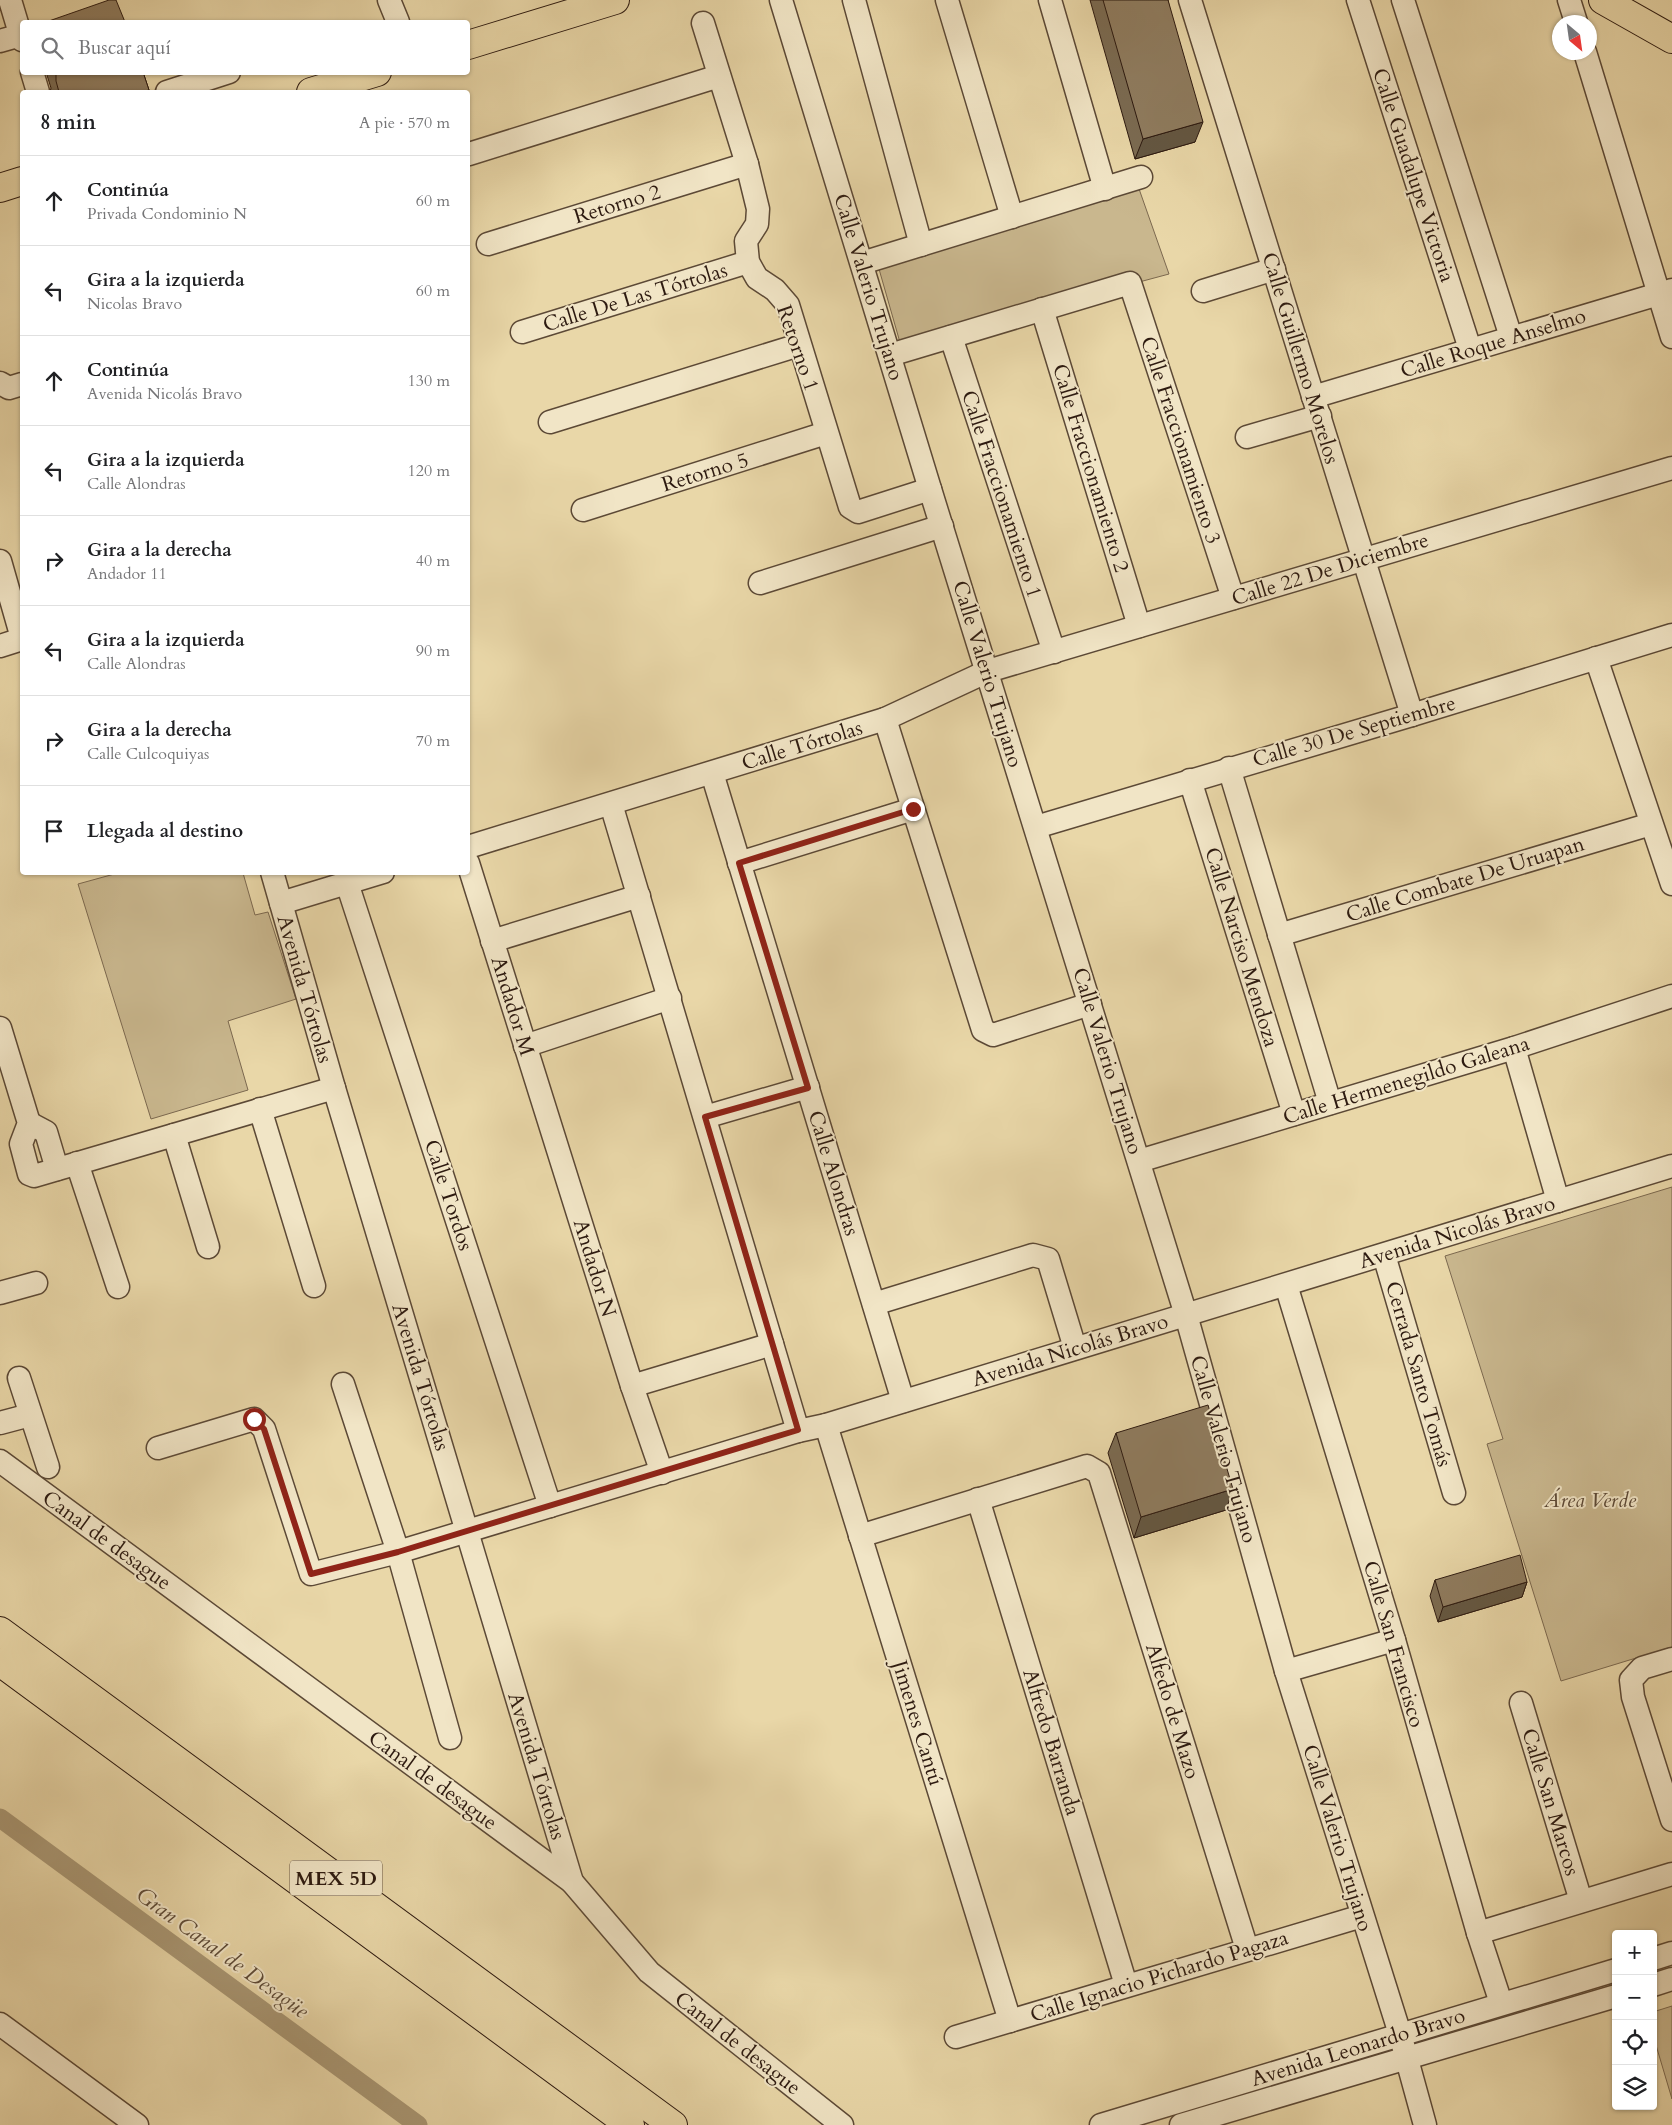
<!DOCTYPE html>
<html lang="es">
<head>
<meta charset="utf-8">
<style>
  body { margin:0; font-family:Cardo,serif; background:#f6f6f6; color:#202124 }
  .controls { position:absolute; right:15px; bottom:15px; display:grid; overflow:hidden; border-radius:5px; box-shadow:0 1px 4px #0004 }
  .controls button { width:45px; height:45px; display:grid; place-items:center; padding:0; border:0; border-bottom:1px solid #e0e0e0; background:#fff; color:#202124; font:25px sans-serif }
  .compass { position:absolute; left:1552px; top:15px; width:45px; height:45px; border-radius:50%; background:#fff; box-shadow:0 1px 4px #0004; rotate:151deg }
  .stop { position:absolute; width:15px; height:15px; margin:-11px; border:4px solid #8f2418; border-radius:50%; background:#fff }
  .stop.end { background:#8f2418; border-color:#fff; box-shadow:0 1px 5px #0008 }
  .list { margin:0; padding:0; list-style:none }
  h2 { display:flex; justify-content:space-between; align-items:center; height:65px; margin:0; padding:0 20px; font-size:21px }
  h2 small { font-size:16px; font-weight:400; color:#757577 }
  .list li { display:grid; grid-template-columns:32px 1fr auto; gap:15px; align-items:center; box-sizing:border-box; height:90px; padding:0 20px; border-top:1px solid #e0e0e0 }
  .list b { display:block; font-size:19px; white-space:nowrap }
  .list p { margin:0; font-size:16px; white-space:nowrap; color:#757577 }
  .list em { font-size:16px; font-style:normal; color:#757577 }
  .icon { flex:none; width:28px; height:28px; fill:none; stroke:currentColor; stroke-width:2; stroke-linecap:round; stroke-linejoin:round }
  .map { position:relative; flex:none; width:1672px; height:2125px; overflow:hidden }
  .search { position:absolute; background:#fff; box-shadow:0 1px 4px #0004; left:20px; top:20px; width:450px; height:55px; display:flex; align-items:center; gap:12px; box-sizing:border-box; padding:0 18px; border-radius:5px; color:#757577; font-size:19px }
  .panel { position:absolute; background:#fff; box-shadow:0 1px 4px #0004; left:20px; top:90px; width:450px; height:785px; border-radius:5px }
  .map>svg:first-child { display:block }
  .green { fill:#c9b78e; stroke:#7b684f }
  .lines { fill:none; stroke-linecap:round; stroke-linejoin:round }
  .canal { stroke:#a99774; stroke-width:19 }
  .minor-casing { stroke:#5c4936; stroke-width:25 }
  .major-casing { stroke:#2d1a10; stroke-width:30 }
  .highway-casing { stroke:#2d1a10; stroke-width:30 }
  .minor { stroke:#f1e5c6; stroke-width:22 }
  .major { stroke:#e9d7a8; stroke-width:28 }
  .highway { stroke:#e9d7a8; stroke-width:28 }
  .wall { fill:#7b6b52; stroke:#2d1a10 }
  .shaded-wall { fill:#645742; stroke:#2d1a10 }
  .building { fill:#8f7c5f; stroke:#2d1a10 }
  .route { stroke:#8f2418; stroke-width:6 }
  .labels { text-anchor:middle; stroke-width:4; stroke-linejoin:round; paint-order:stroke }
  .shield { fill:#f1e5c6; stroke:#685747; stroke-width:1 }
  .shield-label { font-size:20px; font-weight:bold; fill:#2d1a10 }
  .street-label { font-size:21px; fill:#2d1a10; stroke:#f1e5c6 }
  .park-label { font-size:21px; font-style:italic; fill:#5c4936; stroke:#f1e5c6 }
  .water-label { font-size:22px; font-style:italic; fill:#5f4c38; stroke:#f1e5c6 }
</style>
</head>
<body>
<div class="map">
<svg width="1672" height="2125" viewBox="0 0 1672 2125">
  <rect width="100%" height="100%" fill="#e9d7a8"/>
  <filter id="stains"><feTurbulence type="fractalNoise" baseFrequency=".004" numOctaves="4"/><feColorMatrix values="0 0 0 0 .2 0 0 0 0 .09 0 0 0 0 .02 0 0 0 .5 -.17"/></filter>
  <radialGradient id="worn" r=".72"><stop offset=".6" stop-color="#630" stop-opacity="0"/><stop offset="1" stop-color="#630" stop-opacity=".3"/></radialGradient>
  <g class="green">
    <path d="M 1138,186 L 1169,274 L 901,346 L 879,269 Z"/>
    <path d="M 118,873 L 243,873 L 255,915 L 268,912 L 296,999 L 228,1021 L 248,1090 L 151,1119 L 78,884 Z"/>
    <path d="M 1672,1187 L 1672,1647 L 1561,1681 L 1487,1444 L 1503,1439 L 1445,1256 Z"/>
    <path d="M 1672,2006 L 1672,2099 L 1653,2035 L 1653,2012 Z"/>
  </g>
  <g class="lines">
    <path class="canal" d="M 0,1818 L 418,2125"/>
    <g class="minor-casing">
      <g id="minor">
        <path d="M 10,0 L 22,40"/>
        <path d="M 389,0 L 398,22"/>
        <path d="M 781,0 L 930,489 L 1186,1315 L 1286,1671 L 1400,2034 L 1425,2125"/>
        <path d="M 854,0 L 921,245"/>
        <path d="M 947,0 L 1012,217"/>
        <path d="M 1050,0 L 1105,189"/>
        <path d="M 1190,0 L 1412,715"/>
        <path d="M 1358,0 L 1470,349"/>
        <path d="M 1403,0 L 1511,337"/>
        <path d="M 1569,0 L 1576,22"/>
        <path d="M 703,23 L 747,164 L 758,209 L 757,224 L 746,241 L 748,262 L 757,278 L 775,290 L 788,305 L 850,507 L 858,512 L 930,489"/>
        <path d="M 0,41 L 21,35"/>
        <path d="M 1585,52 L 1672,337"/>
        <path d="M 32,72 L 38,92"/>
        <path d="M 167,92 L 229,72"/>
        <path d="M 469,154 L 719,76"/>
        <path d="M 488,244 L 747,164"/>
        <path d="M 862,263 L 1141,177"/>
        <path d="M 1203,291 L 1274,269"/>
        <path d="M 1042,309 L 1139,626"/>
        <path d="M 522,332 L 748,262"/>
        <path d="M 951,337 L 1054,652"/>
        <path d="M 890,355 L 1130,283 L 1233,598"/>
        <path d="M 0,383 L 9,388 L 22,384"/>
        <path d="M 1313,397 L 1672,290"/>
        <path d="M 550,422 L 799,345"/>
        <path d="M 1247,437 L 1320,416"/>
        <path d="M 583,510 L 826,433"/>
        <path d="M 0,561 L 22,638"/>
        <path d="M 760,583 L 942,526"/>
        <path d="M 0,646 L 22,639"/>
        <path d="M 1596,658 L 1672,884"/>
        <path d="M 885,719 L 983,1030 L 993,1035 L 1090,1004"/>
        <path d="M 1229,768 L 1330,1103"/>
        <path d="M 712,773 L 903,1401"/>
        <path d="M 1190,780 L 1294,1114"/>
        <path d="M 611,804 L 798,1431"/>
        <path d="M 1036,827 L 1412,715 L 1672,635"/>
        <path d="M 468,847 L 885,719 L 988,671 L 1672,468"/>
        <path d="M 468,863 L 632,1386 L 662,1473"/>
        <path d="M 739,863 L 913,809"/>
        <path d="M 272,872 L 334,1088 L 572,1882"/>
        <path d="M 347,883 L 550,1506"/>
        <path d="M 281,903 L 383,872"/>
        <path d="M 1279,935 L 1651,824"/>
        <path d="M 492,941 L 639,896"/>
        <path d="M 0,1028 L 29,1123 L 21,1144 L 29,1174 L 34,1176 L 334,1088"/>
        <path d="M 525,1046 L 670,998"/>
        <path d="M 1514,1048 L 1558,1201"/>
        <path d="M 260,1109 L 314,1286"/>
        <path d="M 705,1117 L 808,1087"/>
        <path d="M 29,1123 L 46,1132 L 57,1169"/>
        <path d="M 174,1135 L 208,1247"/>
        <path d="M 1139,1161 L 1514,1048 L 1672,996"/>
        <path d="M 77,1163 L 118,1287"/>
        <path d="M 1384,1255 L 1454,1493"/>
        <path d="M 1286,1285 L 1394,1640 L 1478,1933 L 1501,2003"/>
        <path d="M 0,1293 L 36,1283"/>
        <path d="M 874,1304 L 1033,1255 L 1048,1259 L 1075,1348"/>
        <path d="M 19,1378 L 48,1467"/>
        <path d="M 343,1384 L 398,1552 L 450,1738"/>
        <path d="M 632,1386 L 772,1344"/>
        <path d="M 0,1423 L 30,1415"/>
        <path d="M 826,1425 L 1010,2021"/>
        <path d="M 158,1448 L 254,1419 L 264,1429 L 311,1574 L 398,1552 L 798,1431 L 826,1425 L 1672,1166"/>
        <path d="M 0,1461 L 572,1882 L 649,1972 L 842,2125"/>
        <path d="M 978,1499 L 1126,1985"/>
        <path d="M 860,1536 L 1087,1466 L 1099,1473 L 1247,1949"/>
        <path d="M 1672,1659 L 1642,1668 L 1631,1680 L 1633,1697 L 1672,1820"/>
        <path d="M 1286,1671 L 1394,1640"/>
        <path d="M 1521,1703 L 1581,1901"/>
        <path d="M 1478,1933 L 1672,1874"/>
        <path d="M 1653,1959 L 1672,1953"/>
        <path d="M 1653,1985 L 1672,1979"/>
        <path d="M 0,2024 L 137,2125"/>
        <path d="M 956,2037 L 1362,1916"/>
        <path d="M 1101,2125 L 1616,1970"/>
        <path d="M 1181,2125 L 1616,1996"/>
      </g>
    </g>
    <g class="major-casing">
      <g id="major">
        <path d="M 1603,0 L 1672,39"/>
        <path d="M 468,45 L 615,0"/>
        <path d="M 311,92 L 377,72"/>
        <path d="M 0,188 L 22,181"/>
      </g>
    </g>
    <g class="highway-casing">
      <g id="highway">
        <path d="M 0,1631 L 673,2125"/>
        <path d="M 0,1662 L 630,2125"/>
      </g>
    </g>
    <use href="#minor" class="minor"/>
    <use href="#major" class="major"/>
    <use href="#highway" class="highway"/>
  </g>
  <g class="wall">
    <path d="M 1090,0 L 1168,0 L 1195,142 L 1135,159 Z"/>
    <path d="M 46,72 L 143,72 L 149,90 L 148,92 L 50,92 L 51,88 Z"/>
    <path d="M 1116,1433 L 1226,1510 L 1134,1538 L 1108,1453 Z"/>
    <path d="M 1435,1580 L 1527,1582 L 1522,1597 L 1438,1622 L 1430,1596 Z"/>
  </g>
  <g class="shaded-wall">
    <path d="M 1203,122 L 1195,142 L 1135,159 L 1143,139 Z"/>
    <path d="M 1233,1489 L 1226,1510 L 1134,1538 L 1141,1517 Z"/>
    <path d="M 1527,1582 L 1522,1597 L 1438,1622 L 1443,1607 Z"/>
  </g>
  <g class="building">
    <path d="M 109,0 L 116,0 L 125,22 L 46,22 Z"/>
    <path d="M 1103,0 L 1168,0 L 1203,122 L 1143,139 Z"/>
    <path d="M 56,72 L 143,72 L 149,90 L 141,92 L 59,92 L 56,81 Z"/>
    <path d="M 1208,1405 L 1233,1489 L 1141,1517 L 1116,1433 Z"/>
    <path d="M 1520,1555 L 1527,1582 L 1443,1607 L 1435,1580 Z"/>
  </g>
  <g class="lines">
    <path class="route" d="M 254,1419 L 264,1429 L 311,1574 L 398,1552 L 798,1430 L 705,1117 L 808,1088 L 739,863 L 913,809"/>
  </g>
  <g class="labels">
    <rect class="shield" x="290" y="1860.5" width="92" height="35" rx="4"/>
    <g class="shield-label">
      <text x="336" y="1885">MEX 5D</text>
    </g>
    <g class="street-label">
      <text transform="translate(1414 175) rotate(72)" y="7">Calle Guadalupe Victoria</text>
      <text transform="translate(617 204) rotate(-17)" y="7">Retorno 2</text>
      <text transform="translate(869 287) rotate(73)" y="7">Calle Valerio Trujano</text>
      <text transform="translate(635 297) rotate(-17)" y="7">Calle De Las Tórtolas</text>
      <text transform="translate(1493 343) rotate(-17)" y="7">Calle Roque Anselmo</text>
      <text transform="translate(798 348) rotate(71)" y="7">Retorno 1</text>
      <text transform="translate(1301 358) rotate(73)" y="7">Calle Guillermo Morelos</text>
      <text transform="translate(1181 440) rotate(72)" y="7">Calle Fraccionamiento 3</text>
      <text transform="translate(1091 468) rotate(73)" y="7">Calle Fraccionamiento 2</text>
      <text transform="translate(705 472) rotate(-17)" y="7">Retorno 5</text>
      <text transform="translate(1002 494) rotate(72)" y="7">Calle Fraccionamiento 1</text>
      <text transform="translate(1330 569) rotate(-17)" y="7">Calle 22 De Diciembre</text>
      <text transform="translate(988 674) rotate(73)" y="7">Calle Valerio Trujano</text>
      <text transform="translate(1354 731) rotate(-16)" y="7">Calle 30 De Septiembre</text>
      <text transform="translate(802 745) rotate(-17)" y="7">Calle Tórtolas</text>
      <text transform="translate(1465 879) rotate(-17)" y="7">Calle Combate De Uruapan</text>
      <text transform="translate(1242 947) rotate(73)" y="7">Calle Narciso Mendoza</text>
      <text transform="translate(305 989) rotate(74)" y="7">Avenida Tórtolas</text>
      <text transform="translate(513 1006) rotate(73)" y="7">Andador M</text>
      <text transform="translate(1108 1061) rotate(73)" y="7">Calle Valerio Trujano</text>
      <text transform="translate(1406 1080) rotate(-17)" y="7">Calle Hermenegildo Galeana</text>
      <text transform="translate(834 1173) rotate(73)" y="7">Calle Alondras</text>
      <text transform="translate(449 1195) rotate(72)" y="7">Calle Tordos</text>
      <text transform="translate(1457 1232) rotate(-17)" y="7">Avenida Nicolás Bravo</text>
      <text transform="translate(595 1268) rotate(73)" y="7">Andador N</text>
      <text transform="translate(1070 1350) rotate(-17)" y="7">Avenida Nicolás Bravo</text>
      <text transform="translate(1419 1374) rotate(74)" y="7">Cerrada Santo Tomás</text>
      <text transform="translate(421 1377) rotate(73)" y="7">Avenida Tórtolas</text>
      <text transform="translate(1224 1449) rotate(74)" y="7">Calle Valerio Trujano</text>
      <text transform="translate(107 1540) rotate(36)" y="7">Canal de desague</text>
      <text transform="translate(1394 1644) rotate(74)" y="7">Calle San Francisco</text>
      <text transform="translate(1173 1711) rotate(73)" y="7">Alfedo de Mazo</text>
      <text transform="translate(918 1723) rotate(73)" y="7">Jimenes Cantú</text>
      <text transform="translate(1052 1742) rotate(73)" y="7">Alfredo Barranda</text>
      <text transform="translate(537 1766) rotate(73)" y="7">Avenida Tórtolas</text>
      <text transform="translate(433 1780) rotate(36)" y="7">Canal de desague</text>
      <text transform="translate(1551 1802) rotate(73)" y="7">Calle San Marcos</text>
      <text transform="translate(1338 1838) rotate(73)" y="7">Calle Valerio Trujano</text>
      <text transform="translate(1159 1976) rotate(-17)" y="7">Calle Ignacio Pichardo Pagaza</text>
      <text transform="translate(738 2043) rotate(38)" y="7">Canal de desague</text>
      <text transform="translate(1358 2047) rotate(-17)" y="7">Avenida Leonardo Bravo</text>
    </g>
    <g class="park-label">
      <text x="1590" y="1507">Área Verde</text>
    </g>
    <g class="water-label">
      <text transform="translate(223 1952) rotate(36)" y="8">Gran Canal de Desagüe</text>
    </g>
  </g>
  <rect width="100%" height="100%" filter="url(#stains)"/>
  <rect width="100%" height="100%" fill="url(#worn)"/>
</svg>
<div class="controls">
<button>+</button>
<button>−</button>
<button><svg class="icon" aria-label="locate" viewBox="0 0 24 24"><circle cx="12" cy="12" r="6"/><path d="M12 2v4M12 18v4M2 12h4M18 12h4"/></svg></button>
<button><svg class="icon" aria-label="layers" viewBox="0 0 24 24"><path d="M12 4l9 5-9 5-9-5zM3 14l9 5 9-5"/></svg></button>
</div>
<svg class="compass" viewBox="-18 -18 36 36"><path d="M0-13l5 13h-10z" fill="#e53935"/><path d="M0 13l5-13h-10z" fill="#757577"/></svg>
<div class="stop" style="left:254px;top:1419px"></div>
<div class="stop end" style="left:913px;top:809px"></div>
<div class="search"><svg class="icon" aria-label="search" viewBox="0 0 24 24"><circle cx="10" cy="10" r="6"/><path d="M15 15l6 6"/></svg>Buscar aquí</div>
<section class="panel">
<h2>8 min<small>A pie · 570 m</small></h2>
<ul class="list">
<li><svg class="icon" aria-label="ahead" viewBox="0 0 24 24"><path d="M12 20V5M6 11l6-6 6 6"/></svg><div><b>Continúa</b><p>Privada Condominio N</p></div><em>60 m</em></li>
<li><svg class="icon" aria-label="left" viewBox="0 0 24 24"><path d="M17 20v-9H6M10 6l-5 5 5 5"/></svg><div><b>Gira a la izquierda</b><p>Nicolas Bravo</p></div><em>60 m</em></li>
<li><svg class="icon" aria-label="ahead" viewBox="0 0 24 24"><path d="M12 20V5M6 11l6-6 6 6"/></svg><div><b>Continúa</b><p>Avenida Nicolás Bravo</p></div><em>130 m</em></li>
<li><svg class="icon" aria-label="left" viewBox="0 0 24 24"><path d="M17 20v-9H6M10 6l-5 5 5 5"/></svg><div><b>Gira a la izquierda</b><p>Calle Alondras</p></div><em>120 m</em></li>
<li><svg class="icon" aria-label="right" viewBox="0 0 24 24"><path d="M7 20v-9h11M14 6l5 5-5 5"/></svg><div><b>Gira a la derecha</b><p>Andador 11</p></div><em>40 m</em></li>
<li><svg class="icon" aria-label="left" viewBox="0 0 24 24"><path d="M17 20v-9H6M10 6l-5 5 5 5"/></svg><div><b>Gira a la izquierda</b><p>Calle Alondras</p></div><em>90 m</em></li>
<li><svg class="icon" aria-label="right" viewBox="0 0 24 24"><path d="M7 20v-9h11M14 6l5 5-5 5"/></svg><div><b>Gira a la derecha</b><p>Calle Culcoquiyas</p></div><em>70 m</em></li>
<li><svg class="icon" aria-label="arrive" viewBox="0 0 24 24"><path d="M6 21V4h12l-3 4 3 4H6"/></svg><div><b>Llegada al destino</b></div></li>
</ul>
</section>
</div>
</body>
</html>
